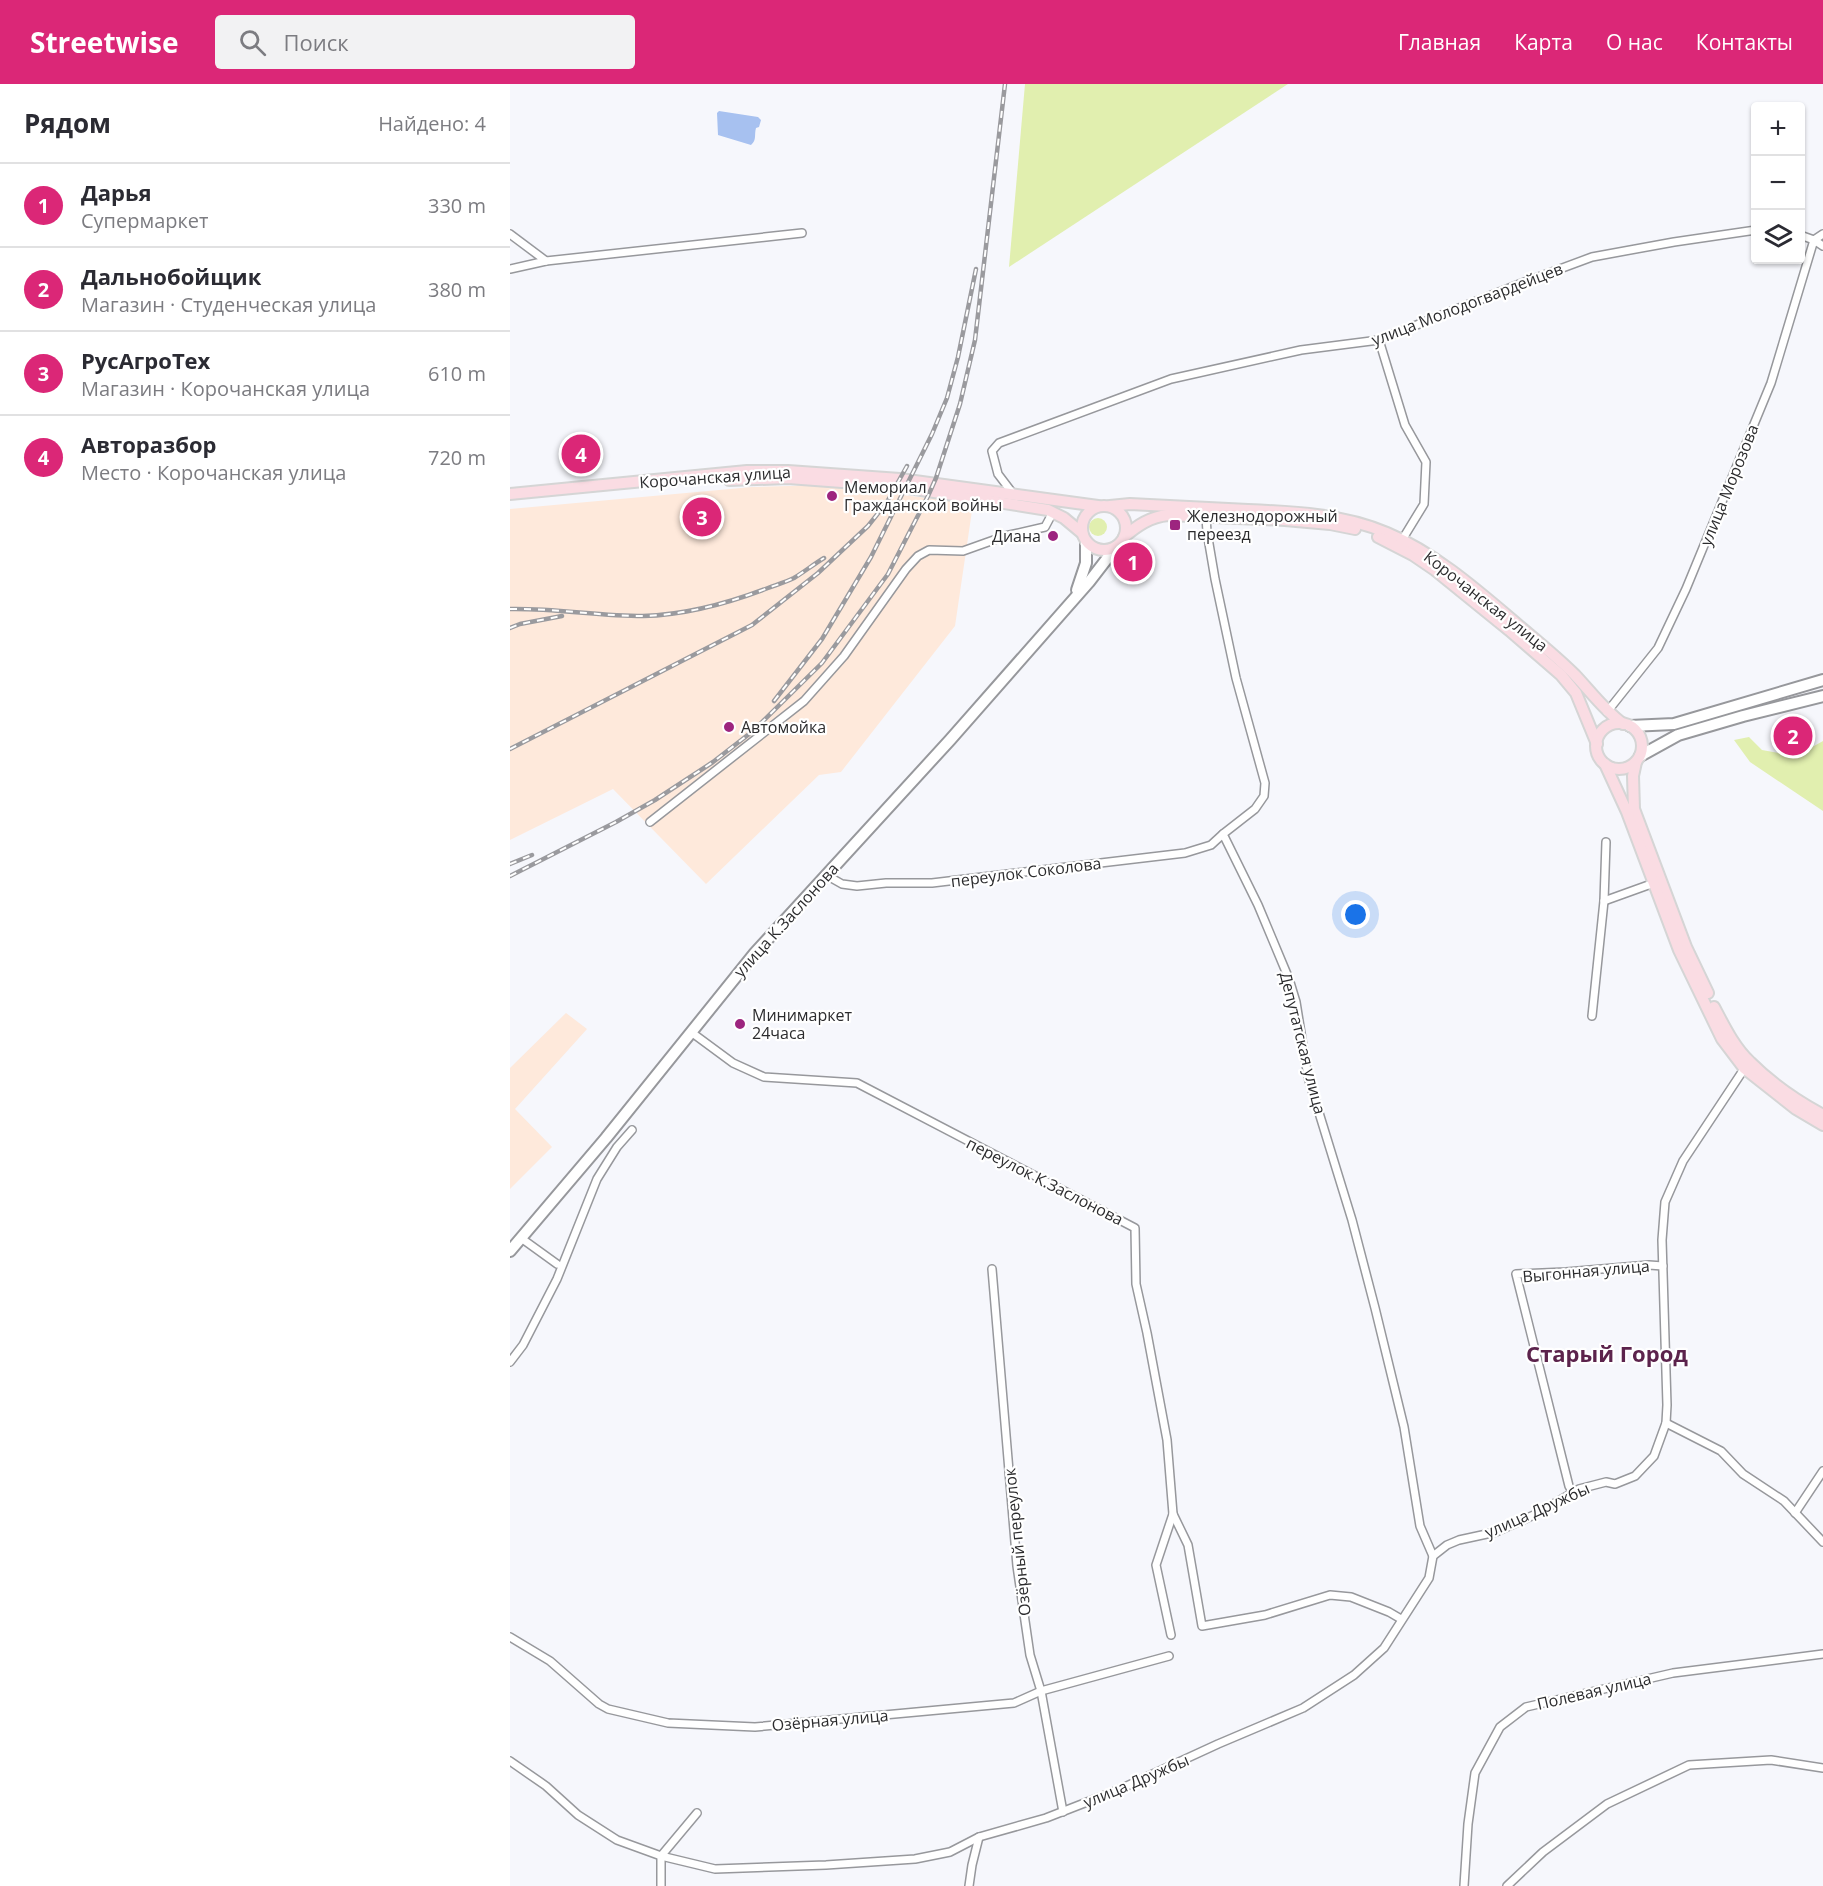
<!DOCTYPE html>
<html lang="ru">
<head>
<meta charset="utf-8">
<style>
  body { margin:0; font-family:"Open Sans",sans-serif; background:#f2f2f3; color:#2b2b33 }
  .controls { position:absolute; right:18px; top:18px; display:grid; overflow:hidden; border-radius:6px; box-shadow:0 2px 4px #0004 }
  .controls button { width:54px; height:54px; display:grid; place-items:center; padding:0; border:0; border-bottom:2px solid #e1e1e2; background:#fff; color:#2b2b33; font:30px sans-serif }
  .you { position:absolute; left:846px; top:831px; width:21px; height:21px; margin:-15px; border:4px solid #fff; border-radius:50%; background:#1a73e8; box-shadow:0 0 0 9px #1a73e833 }
  .badge { display:grid; place-items:center; width:39px; height:39px; border-radius:50%; background:#db2777; color:#fff; font-size:20px; font-weight:700 }
  .pin { position:absolute; translate:-50% -50%; border:3px solid #fff; box-shadow:0 2px 6px #0006 }
  .list { margin:0; padding:0; list-style:none }
  h2 { display:flex; justify-content:space-between; align-items:center; height:78px; margin:0; padding:0 24px; font-size:26px }
  h2 small { font-size:20px; font-weight:400; color:#7c7c81 }
  .list li { display:grid; grid-template-columns:39px 1fr auto; gap:18px; align-items:center; box-sizing:border-box; height:84px; padding:0 24px; border-top:2px solid #e1e1e2 }
  .list b { display:block; font-size:22px; white-space:nowrap }
  .list p { margin:0; font-size:20px; white-space:nowrap; color:#7c7c81 }
  .list em { font-size:20px; font-style:normal; color:#7c7c81 }
  .icon { flex:none; width:33px; height:33px; fill:none; stroke:currentColor; stroke-width:2; stroke-linecap:round; stroke-linejoin:round }
  .map { position:relative; flex:none; width:1313px; height:1802px; overflow:hidden }
  header { display:flex; align-items:center; gap:36px; box-sizing:border-box; height:84px; padding:0 30px; background:#db2777; color:#fff }
  header strong { font-size:28px }
  nav { display:flex; gap:33px; margin-inline-start:auto; font-size:21px }
  .search { width:420px; height:54px; background:#f2f2f3; display:flex; align-items:center; gap:15px; box-sizing:border-box; padding:0 21px; border-radius:6px; color:#7c7c81; font-size:22px }
  main { display:flex }
  aside { flex:1; background:#fff }
  .map>svg:first-child { display:block }
  .industrial { fill:#fee9db }
  .green { fill:#e1efaf }
  .water { fill:#a7c1f0 }
  .lines { fill:none; stroke-linecap:round; stroke-linejoin:round }
  .street-casing { stroke:#97989c; stroke-width:10 }
  .secondary-casing { stroke:#97989c; stroke-width:14 }
  .primary-casing { stroke:#d5d5d5; stroke-width:14 }
  .street { stroke:#fff; stroke-width:7 }
  .secondary { stroke:#fff; stroke-width:10 }
  .primary { stroke:#fadce3; stroke-width:10 }
  .rail-casing { stroke:#9a9a9e; stroke-width:4.5 }
  .rail { stroke:#fff; stroke-width:2; stroke-dasharray:7; stroke-linecap:butt }
  .poi-dot { fill:#9d257f; stroke:#fff; stroke-width:2 }
  .labels { text-anchor:middle; stroke-width:4.5; stroke-linejoin:round; paint-order:stroke }
  .street-label { font-size:16px; fill:#2c2c2e; stroke:#fff }
  .poi-label { font-size:16px; fill:#2c2c2e; stroke:#fff; text-anchor:start }
  .district-label { font-size:22px; font-weight:bold; fill:#5c234c; stroke:#fff }
</style>
</head>
<body>
<header>
<strong>Streetwise</strong>
<div class="search"><svg class="icon" aria-label="search" viewBox="0 0 24 24"><circle cx="10" cy="10" r="6"/><path d="M15 15l6 6"/></svg>Поиск</div>
<nav><a>Главная</a><a>Карта</a><a>О нас</a><a>Контакты</a></nav>
</header>
<main>
<aside>
<h2>Рядом<small>Найдено: 4</small></h2>
<ul class="list">
<li><span class="badge">1</span><div><b>Дарья</b><p>Супермаркет</p></div><em>330 m</em></li>
<li><span class="badge">2</span><div><b>Дальнобойщик</b><p>Магазин · Студенческая улица</p></div><em>380 m</em></li>
<li><span class="badge">3</span><div><b>РусАгроТех</b><p>Магазин · Корочанская улица</p></div><em>610 m</em></li>
<li><span class="badge">4</span><div><b>Авторазбор</b><p>Место · Корочанская улица</p></div><em>720 m</em></li>
</ul>
</aside>
<div class="map">
<svg width="1313" height="1802" viewBox="0 0 1313 1802">
  <rect width="100%" height="100%" fill="#f6f7fc"/>
  <g class="industrial">
    <path d="M 315,401 L 463,420 L 445,542 L 331,688 L 309,691 L 196,800 L 103,705 L 0,756 L 0,425 L 242,403 Z"/>
    <path d="M 56,929 L 77,945 L 5,1025 L 42,1063 L 0,1105 L 0,984 Z"/>
  </g>
  <g class="green">
    <path d="M 515,0 L 778,0 L 499,183 Z"/>
    <circle cx="588" cy="443" r="9"/>
    <path d="M 1239,653 L 1252,666 L 1286,672 L 1313,657 L 1313,727 L 1240,678 L 1224,656 Z"/>
  </g>
  <path class="water" d="M 209,27 L 248,33 L 251,36 L 249,43 L 246,44 C 244,51 247,56 241,61 L 208,51 L 207,29 Z"/>
  <g class="lines">
    <g class="street-casing">
      <g id="street">
        <path d="M 0,150 L 36,177"/>
        <path d="M 1290,151 L 1304,156 L 1313,150"/>
        <path d="M 0,185 L 36,177 L 292,149"/>
        <path d="M 869,256 L 895,341 L 916,378 L 914,420 L 892,456"/>
        <path d="M 504,411 L 488,390 L 482,367 L 489,359 L 661,295 L 791,266 L 869,256 L 1012,199 L 1082,173 L 1164,158 L 1246,146"/>
        <path d="M 696,433 L 697,448 L 705,495 L 726,594 L 755,699 L 754,712 L 745,725 L 713,750 L 748,821 L 779,895 L 786,918 L 798,993 L 842,1136 L 865,1224 L 894,1343 L 910,1442 L 923,1472"/>
        <path d="M 1097,628 L 1148,564 L 1176,505 L 1261,299 L 1304,156 L 1313,162"/>
        <path d="M 140,738 L 294,617 L 334,572 L 396,485 L 408,472 L 419,466 L 453,467 L 495,452 L 535,443 L 543,428"/>
        <path d="M 316,791 L 332,800 L 347,802 L 376,799 L 422,799 L 675,769 L 701,761 L 713,750"/>
        <path d="M 1094,817 L 1144,799"/>
        <path d="M 1082,932 L 1094,817 L 1096,758"/>
        <path d="M 181,948 L 223,979 L 254,993 L 347,999 L 625,1144 L 626,1200 L 637,1249 L 657,1356 L 663,1430 L 646,1481 L 661,1551"/>
        <path d="M 11,1154 L 47,1180"/>
        <path d="M 482,1185 L 507,1482 L 520,1571 L 531,1607 L 553,1728"/>
        <path d="M 0,1278 L 13,1261 L 47,1195 L 87,1095 L 107,1063 L 122,1046"/>
        <path d="M 1156,1339 L 1211,1367 L 1233,1390 L 1274,1417 L 1313,1458"/>
        <path d="M 1063,1409 L 1059,1402 L 1006,1190 L 1056,1188 L 1139,1181 L 1153,1182"/>
        <path d="M 1285,1429 L 1313,1387"/>
        <path d="M 663,1430 L 678,1461 L 692,1542 L 755,1531 L 820,1511 L 841,1513 L 879,1528 L 891,1535"/>
        <path d="M 0,1553 L 40,1577 L 89,1620 L 98,1625 L 158,1639 L 245,1643 L 504,1619 L 531,1607 L 659,1572"/>
        <path d="M 0,1677 L 36,1702 L 68,1731 L 107,1756 L 151,1772 L 205,1785 L 316,1781 L 405,1775 L 440,1768 L 469,1753 L 536,1734 L 608,1706 L 708,1660 L 793,1624 L 844,1591 L 874,1564 L 919,1494 L 923,1472 L 937,1461 L 949,1456 L 986,1448 L 1026,1430 L 1069,1405 L 1096,1398 L 1105,1400 L 1125,1392 L 1144,1372 L 1156,1339 L 1157,1321 L 1152,1156 L 1155,1118 L 1173,1077 L 1236,982"/>
        <path d="M 151,1802 L 151,1772 L 187,1729"/>
        <path d="M 459,1802 L 462,1781 L 469,1753"/>
        <path d="M 954,1802 L 958,1740 L 965,1689 L 990,1643 L 1016,1623 L 1163,1589 L 1313,1570"/>
        <path d="M 997,1802 L 1033,1768 L 1097,1720 L 1179,1681 L 1261,1676 L 1313,1684"/>
      </g>
    </g>
    <g class="secondary-casing">
      <g id="secondary">
        <path d="M 567,506 L 576,479 L 576,458"/>
        <path d="M 1120,642 L 1164,640 L 1313,596"/>
        <path d="M 1130,672 L 1168,651 L 1233,632 L 1313,612"/>
        <path d="M 0,1167 L 96,1054 L 245,869 L 440,656 L 579,498 L 606,463"/>
      </g>
    </g>
    <g class="primary-casing">
      <g id="primary">
        <path d="M 219,396 L 278,394 L 386,402 L 538,426 L 554,434 L 572,449"/>
        <path d="M 0,410 L 237,387 L 278,387 L 390,395 L 588,422"/>
        <circle cx="594" cy="444" r="22"/>
        <path d="M 600,422 L 620,420 C 660,422 699,424 738,426 C 785,428 833,430 877,449 C 925,469 967,506 1007,540 C 1027,557 1047,573 1065,591 C 1081,608 1094,626 1113,640"/>
        <path d="M 614,453 C 628,441 640,433 658,431 L 775,436 L 820,440 L 845,445"/>
        <path d="M 868,453 L 903,471 L 925,486 L 999,546 L 1051,591 L 1066,609 L 1087,660"/>
        <circle cx="1109" cy="662" r="23"/>
        <path d="M 1126,678 L 1123,692 L 1124,725 L 1176,863 L 1198,909"/>
        <path d="M 1095,680 L 1117,728 L 1169,866 L 1212,955 L 1234,984 L 1286,1025 L 1313,1041"/>
        <path d="M 1204,923 C 1214,942 1224,963 1240,978 C 1261,999 1287,1017 1313,1031"/>
      </g>
    </g>
    <use href="#street" class="street"/>
    <use href="#secondary" class="secondary"/>
    <use href="#primary" class="primary"/>
    <g class="rail-casing">
      <g id="rail">
        <path d="M 0,525 C 44,524 88,532 133,532 C 175,531 219,519 258,504 C 266,501 276,498 284,494 C 294,488 304,480 314,474"/>
        <path d="M 0,544 L 10,540 L 52,532"/>
        <path d="M 264,617 L 312,555 L 361,473 L 422,350 L 437,314 L 448,273 L 466,185"/>
        <path d="M 0,665 L 242,541 L 308,489 L 358,442 L 377,418 L 397,382"/>
        <path d="M 0,780 L 22,771"/>
        <path d="M 0,792 L 106,738 L 145,716 L 203,678 L 243,647 L 312,579 L 378,490 L 418,412 L 426,394 L 450,320 L 465,256 L 495,0"/>
      </g>
    </g>
    <use href="#rail" class="rail"/>
  </g>
  <g class="poi-dot">
    <circle cx="322" cy="412" r="6"/>
    <rect x="659" y="435" width="12" height="12" rx="3"/>
    <circle cx="543" cy="452" r="6"/>
    <circle cx="219" cy="643" r="6"/>
    <circle cx="230" cy="940" r="6"/>
  </g>
  <g class="labels">
    <g class="street-label">
      <text transform="translate(957 220) rotate(-21)" y="6">улица Молодогвардейцев</text>
      <text transform="translate(205 393) rotate(-4)" y="6">Корочанская улица</text>
      <text transform="translate(1219 401) rotate(-68)" y="6">улица Морозова</text>
      <text transform="translate(976 517) rotate(38)" y="6">Корочанская улица</text>
      <text transform="translate(516 788) rotate(-7)" y="6">переулок Соколова</text>
      <text transform="translate(276 836) rotate(-48)" y="6">улица К.Заслонова</text>
      <text transform="translate(793 959) rotate(76)" y="6">Депутатская улица</text>
      <text transform="translate(535 1097) rotate(27)" y="6">переулок К.Заслонова</text>
      <text transform="translate(1076 1187) rotate(-5)" y="6">Выгонная улица</text>
      <text transform="translate(1027 1426) rotate(-24)" y="6">улица Дружбы</text>
      <text transform="translate(507 1458) rotate(-96)" y="6">Озёрный переулок</text>
      <text transform="translate(1084 1607) rotate(-13)" y="6">Полевая улица</text>
      <text transform="translate(320 1636) rotate(-5)" y="6">Озёрная улица</text>
      <text transform="translate(626 1697) rotate(-23)" y="6">улица Дружбы</text>
    </g>
    <g class="poi-label">
      <text x="334" y="409">Мемориал<tspan x="334" dy="18">Гражданской войны</tspan></text>
      <text x="677" y="438">Железнодорожный<tspan x="677" dy="18">переезд</tspan></text>
      <text x="531" y="458" text-anchor="end">Диана</text>
      <text x="231" y="649">Автомойка</text>
      <text x="242" y="937">Минимаркет<tspan x="242" dy="18">24часа</tspan></text>
    </g>
    <g class="district-label">
      <text x="1097" y="1278">Старый Город</text>
    </g>
  </g>
</svg>
<div class="controls">
<button>+</button>
<button>−</button>
<button><svg class="icon" aria-label="layers" viewBox="0 0 24 24"><path d="M12 4l9 5-9 5-9-5zM3 14l9 5 9-5"/></svg></button>
</div>
<div class="you"></div>
<div class="pin badge" style="left:623px;top:478px">1</div>
<div class="pin badge" style="left:1283px;top:652px">2</div>
<div class="pin badge" style="left:192px;top:433px">3</div>
<div class="pin badge" style="left:71px;top:370px">4</div>
</div>
</main>
</body>
</html>
